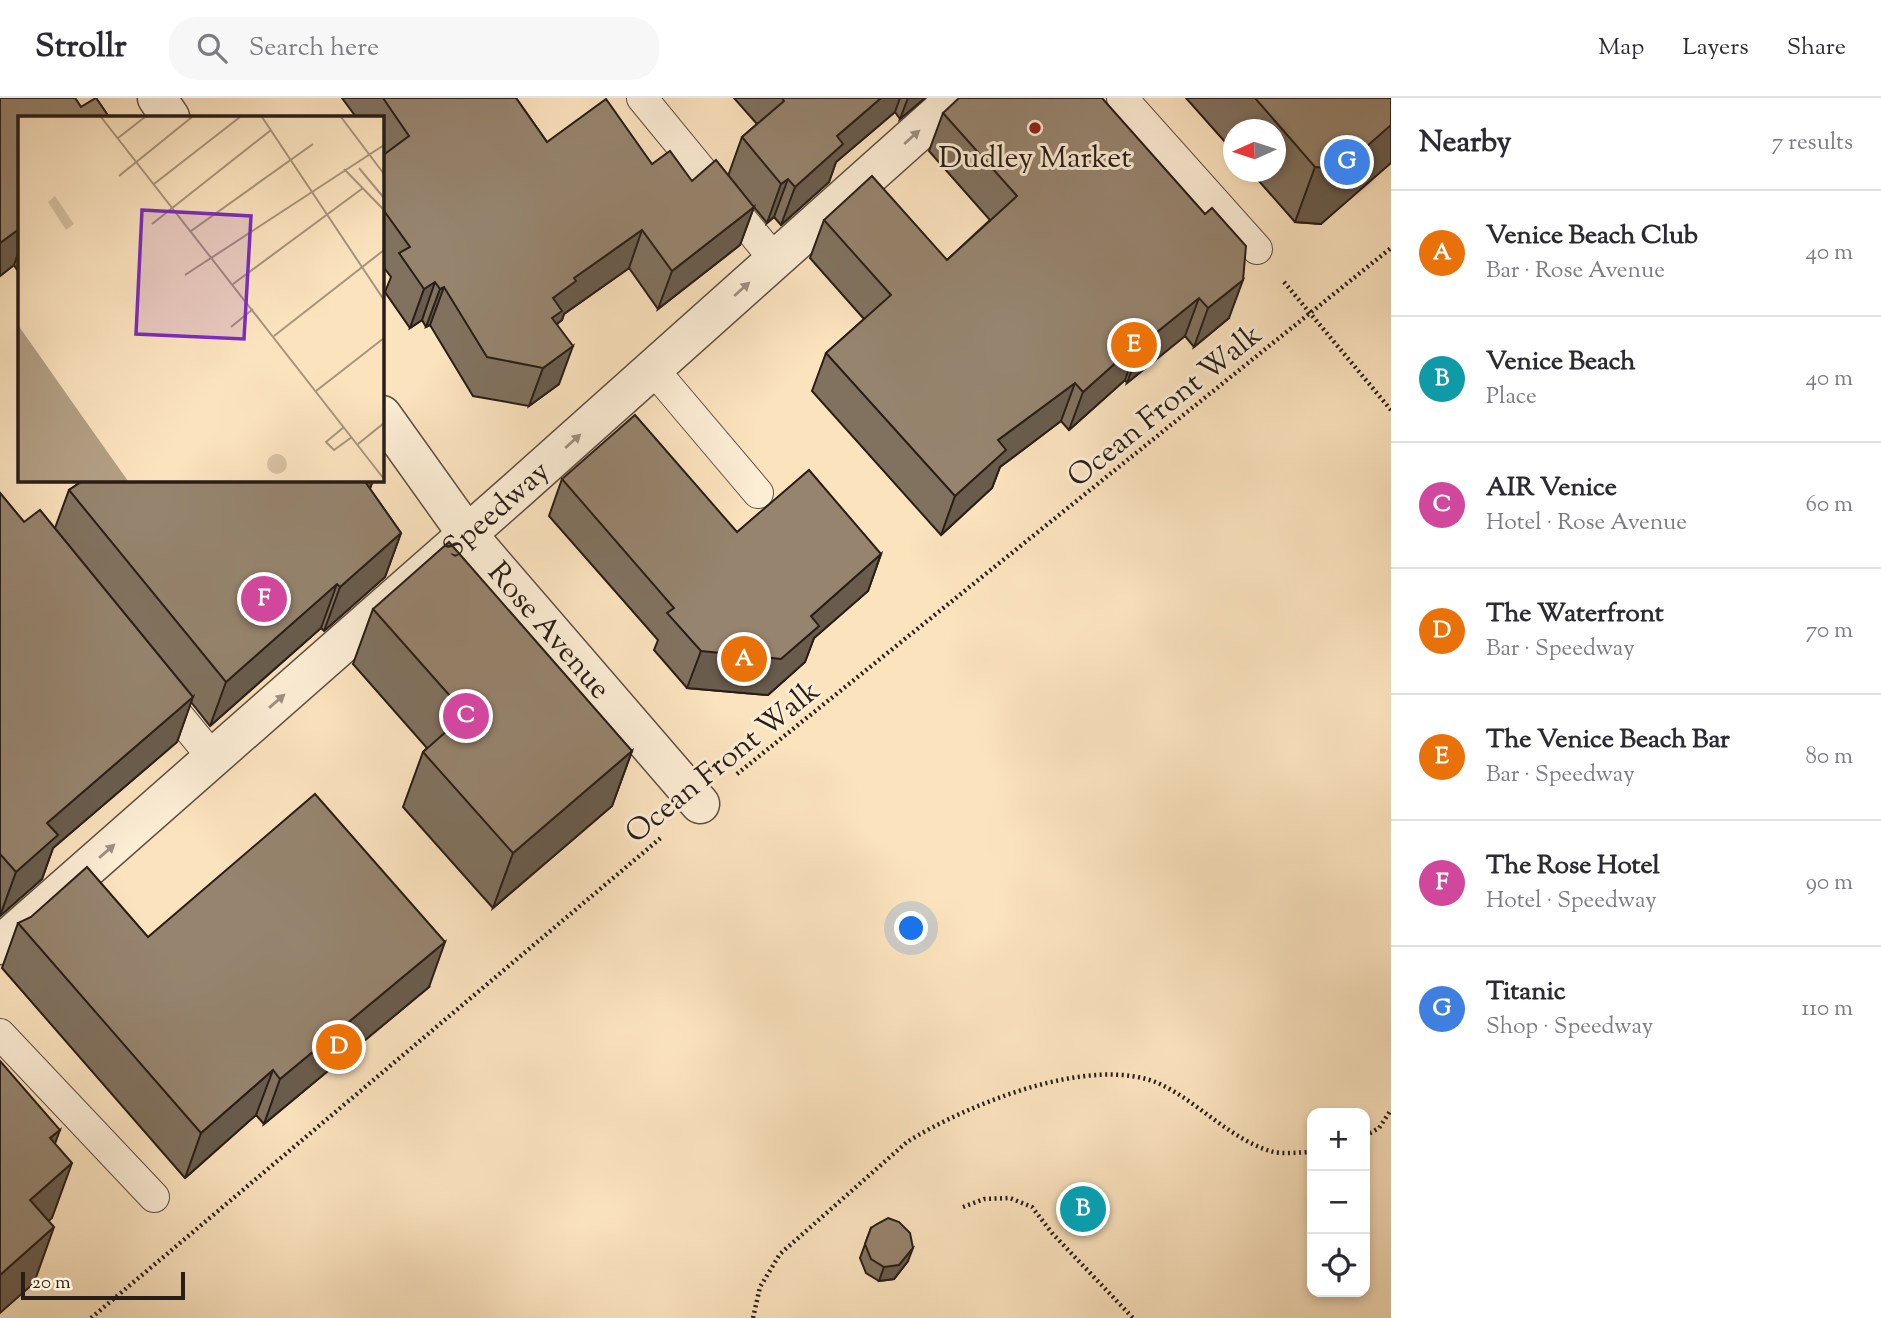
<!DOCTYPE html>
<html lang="en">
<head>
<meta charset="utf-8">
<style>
  body { margin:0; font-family:"Sorts Mill Goudy",serif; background:#f7f7f7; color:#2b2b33 }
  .controls { position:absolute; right:21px; bottom:21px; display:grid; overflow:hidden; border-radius:14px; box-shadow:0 4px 10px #0003 }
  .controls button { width:63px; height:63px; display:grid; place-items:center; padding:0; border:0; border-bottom:2px solid #e1e1e2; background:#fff; color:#2b2b33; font:35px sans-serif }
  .compass { position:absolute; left:1223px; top:21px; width:63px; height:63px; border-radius:50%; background:#fff; box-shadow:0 4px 10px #0003; rotate:267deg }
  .scale { position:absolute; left:21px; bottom:18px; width:164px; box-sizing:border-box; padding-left:7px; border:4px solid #281d17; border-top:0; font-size:19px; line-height:24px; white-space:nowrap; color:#281d17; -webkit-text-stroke:5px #fcedd5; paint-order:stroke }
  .you { position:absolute; left:912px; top:831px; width:24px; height:24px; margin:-18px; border:5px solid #fff; border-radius:50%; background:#1a73e8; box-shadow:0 0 0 10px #1a73e833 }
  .badge { display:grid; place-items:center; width:46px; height:46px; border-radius:50%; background:#0f766e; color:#fff; font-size:23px; font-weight:700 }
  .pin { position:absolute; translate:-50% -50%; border:4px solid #fff; box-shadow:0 2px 7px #0006 }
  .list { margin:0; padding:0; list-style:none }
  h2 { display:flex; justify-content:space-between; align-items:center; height:91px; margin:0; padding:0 28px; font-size:30px }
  h2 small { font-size:23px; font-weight:400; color:#7c7c81 }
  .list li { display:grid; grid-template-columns:46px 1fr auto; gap:21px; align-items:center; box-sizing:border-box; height:126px; padding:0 28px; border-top:2px solid #e1e1e2 }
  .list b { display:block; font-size:26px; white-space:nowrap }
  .list p { margin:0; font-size:23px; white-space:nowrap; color:#7c7c81 }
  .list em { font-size:23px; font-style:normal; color:#7c7c81 }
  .icon { flex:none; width:38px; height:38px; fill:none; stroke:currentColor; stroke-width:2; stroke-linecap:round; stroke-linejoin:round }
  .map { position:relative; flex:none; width:1391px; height:1220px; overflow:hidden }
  header { display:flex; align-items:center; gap:42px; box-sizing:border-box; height:98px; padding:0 35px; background:#fff; border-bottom:2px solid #e1e1e2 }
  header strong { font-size:33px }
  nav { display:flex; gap:38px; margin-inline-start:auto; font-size:24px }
  .search { width:490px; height:63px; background:#f7f7f7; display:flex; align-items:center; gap:18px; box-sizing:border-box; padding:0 24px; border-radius:28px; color:#7c7c81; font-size:26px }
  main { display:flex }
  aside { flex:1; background:#fff }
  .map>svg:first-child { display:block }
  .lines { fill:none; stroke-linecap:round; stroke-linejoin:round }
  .lane-casing { stroke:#5d4e41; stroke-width:32 }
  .street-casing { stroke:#5d4e41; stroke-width:41 }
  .path { stroke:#281d17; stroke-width:4.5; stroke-dasharray:2 3.5; stroke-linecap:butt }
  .lane { stroke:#fcedd5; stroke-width:30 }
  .street { stroke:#fcedd5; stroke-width:38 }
  .wall { fill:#81725f; stroke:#281d17; stroke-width:2 }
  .shaded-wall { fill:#695c4d; stroke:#281d17; stroke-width:2 }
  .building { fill:#96846e; stroke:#281d17; stroke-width:2 }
  .oneway { fill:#9d8f80 }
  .poi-dot { fill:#8f2418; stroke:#fcedd5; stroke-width:2.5 }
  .labels { text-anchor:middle; stroke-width:6; stroke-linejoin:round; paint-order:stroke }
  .poi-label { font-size:30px; fill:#281d17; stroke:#fcedd5 }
  .street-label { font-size:30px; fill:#281d17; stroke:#fcedd5 }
  .inset-road { fill:none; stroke:#a7947b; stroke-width:2 }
  .view { fill:#7b2cbf; fill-opacity:0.15; stroke:#7b2cbf; stroke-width:3.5 }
  .inset-edge { fill:none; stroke:#281d17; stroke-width:3.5 }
</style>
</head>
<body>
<header>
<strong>Strollr</strong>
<div class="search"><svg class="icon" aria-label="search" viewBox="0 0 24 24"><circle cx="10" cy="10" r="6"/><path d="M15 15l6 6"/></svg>Search here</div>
<nav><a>Map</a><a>Layers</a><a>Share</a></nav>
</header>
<main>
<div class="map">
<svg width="1391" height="1220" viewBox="0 0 1391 1220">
  <rect width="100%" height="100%" fill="#fbe3be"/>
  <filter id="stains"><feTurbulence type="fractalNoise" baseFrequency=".00286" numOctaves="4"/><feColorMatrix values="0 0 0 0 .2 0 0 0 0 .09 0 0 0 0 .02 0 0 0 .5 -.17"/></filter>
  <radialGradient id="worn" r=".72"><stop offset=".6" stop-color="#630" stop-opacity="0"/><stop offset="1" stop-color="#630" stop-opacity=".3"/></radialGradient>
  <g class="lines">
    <g class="lane-casing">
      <g id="lane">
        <path d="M 642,0 L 775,162"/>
        <path d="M 1122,0 L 1257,151"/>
        <path d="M 653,271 L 758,395"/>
        <path d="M 158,593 L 213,660"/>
        <path d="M 0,936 L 154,1099"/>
      </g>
    </g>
    <g class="street-casing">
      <g id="street">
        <path d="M 157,0 L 170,19"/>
        <path id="s1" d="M 382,317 L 467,436 L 700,706"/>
        <path id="s2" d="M 0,847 L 515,394 L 956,0"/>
      </g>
    </g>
    <g class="path">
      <path d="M 1284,184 L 1391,312"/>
      <path d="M 737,676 L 1391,150"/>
      <path d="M 1365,1038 L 1379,1030 L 1391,1012"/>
      <path d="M 963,1109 L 984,1101 L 1010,1100 L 1032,1109 L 1052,1135 L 1133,1220"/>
      <path d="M 91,1220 L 663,738"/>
      <path d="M 753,1220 L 760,1189 L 780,1156 L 907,1044 C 966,1007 1092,955 1160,986 C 1198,1004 1229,1040 1270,1053 C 1282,1057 1300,1054 1312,1054"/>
    </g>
    <use href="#lane" class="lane"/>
    <use href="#street" class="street"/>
  </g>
  <g class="wall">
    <path d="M 0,0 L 75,0 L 81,9 L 96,0 L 109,19 L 19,19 L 19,175 L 14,167 L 0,178 Z"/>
    <path d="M 342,0 L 516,0 L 547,44 L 652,66 L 692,83 L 728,78 L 742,39 L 757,26 L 734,0 L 925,0 L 900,21 L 895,14 L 836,64 L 829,84 L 781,127 L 774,119 L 767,125 L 754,109 L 740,147 L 658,211 L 629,170 L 564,216 L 562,222 L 557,226 L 559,286 L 529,308 L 473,298 L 430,227 L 426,229 L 422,222 L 410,230 L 385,194 L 391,179 L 382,167 L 382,19 L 356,19 Z"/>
    <path d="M 1186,0 L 1391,0 L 1321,126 L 1295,124 L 1251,74 L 1276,74 L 1276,32 L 1234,32 L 1234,54 Z"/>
    <path d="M 943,15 L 1229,220 L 1194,249 L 1185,238 L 1127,285 L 1125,282 L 1069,332 L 1061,323 L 1000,369 L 992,390 L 941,437 L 812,293 L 826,255 L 864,221 L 810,160 L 824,122 L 947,162 L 990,122 L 929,53 Z"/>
    <path d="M 562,381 L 737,434 L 881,456 L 868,493 L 814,540 L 805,564 L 768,597 L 687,590 L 654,552 L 658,542 L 549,418 Z"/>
    <path d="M 84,382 L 373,382 L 370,391 L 401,435 L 385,479 L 324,533 L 321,530 L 210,628 L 191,604 L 177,644 L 53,750 L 42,781 L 0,818 L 0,395 L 24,424 L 55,430 L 69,392 Z"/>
    <path d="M 373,511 L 632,653 L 612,708 L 493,810 L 403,709 L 423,654 L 427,650 L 353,566 Z"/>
    <path d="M 18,825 L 148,839 L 429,889 L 264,1026 L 256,1017 L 185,1080 L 2,870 Z"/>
    <path d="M 871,1130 L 908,1163 L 894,1181 L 879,1183 L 866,1175 L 860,1160 Z"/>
  </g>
  <g class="shaded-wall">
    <path d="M 881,0 L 900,0 L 895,14 L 836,64 L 829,84 L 781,127 L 795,89 L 837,38 Z"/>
    <path d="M 908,0 L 925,0 L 900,21 Z"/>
    <path d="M 1391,27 L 1391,65 L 1321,126 L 1295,124 L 1315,69 Z"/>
    <path d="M 788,81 L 774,119 L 767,125 L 781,86 Z"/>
    <path d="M 754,109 L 740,147 L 658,211 L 672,173 Z"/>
    <path d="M 19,131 L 19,153 L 14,167 L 0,178 L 0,145 Z"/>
    <path d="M 642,132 L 629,170 L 564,216 L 562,222 L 558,225 L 548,251 L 553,200 L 574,180 Z"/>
    <path d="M 1243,182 L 1229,220 L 1194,249 L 1208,210 Z"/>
    <path d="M 435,184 L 422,222 L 410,230 L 424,191 Z"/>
    <path d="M 444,189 L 430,227 L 426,229 L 440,191 Z"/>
    <path d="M 1199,200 L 1185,238 L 1127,285 L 1141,247 Z"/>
    <path d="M 1139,244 L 1125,282 L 1069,332 L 1083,294 Z"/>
    <path d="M 573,248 L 559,286 L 529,308 L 543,270 Z"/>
    <path d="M 1075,285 L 1061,323 L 1000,369 L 992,390 L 941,437 L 955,398 L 998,342 Z"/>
    <path d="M 371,382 L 373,382 L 358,423 L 366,385 Z"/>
    <path d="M 401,435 L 385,479 L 324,533 L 340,489 Z"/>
    <path d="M 881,456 L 868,493 L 814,540 L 805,564 L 768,597 L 687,590 L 701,553 L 811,518 Z"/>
    <path d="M 337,486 L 321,530 L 210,628 L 226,584 Z"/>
    <path d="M 193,599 L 177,644 L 53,750 L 42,781 L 0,818 L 16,774 L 47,725 Z"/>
    <path d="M 632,653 L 612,708 L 493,810 L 513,755 Z"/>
    <path d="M 445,844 L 429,889 L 264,1026 L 280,981 Z"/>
    <path d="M 273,972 L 256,1017 L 185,1080 L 201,1035 Z"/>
    <path d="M 60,1032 L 40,1087 L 50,1040 Z"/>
    <path d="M 72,1065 L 52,1120 L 10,1157 L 30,1102 Z"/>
    <path d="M 54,1129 L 34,1185 L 0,1215 L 0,1177 Z"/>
    <path d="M 913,1150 L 908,1163 L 894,1181 L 879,1183 L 884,1169 Z"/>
  </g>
  <g class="building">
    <path d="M 0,0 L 75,0 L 81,9 L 96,0 L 109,19 L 19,19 L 19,131 L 0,145 Z"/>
    <path d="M 383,0 L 516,0 L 547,44 L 606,1 L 652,66 L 670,53 L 692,83 L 716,62 L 754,109 L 672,173 L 642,132 L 574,180 L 576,183 L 553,200 L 562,213 L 552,220 L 573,248 L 543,270 L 487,259 L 444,189 L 440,191 L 435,184 L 424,191 L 399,155 L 410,149 L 382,110 L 382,58 L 409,38 Z"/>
    <path d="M 782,0 L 881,0 L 837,38 L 843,46 L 795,89 L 788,81 L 781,86 L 742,39 L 784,3 Z"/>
    <path d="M 959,0 L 1102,0 L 1205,116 L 1212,110 L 1246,148 L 1243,182 L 1208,210 L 1199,200 L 1141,247 L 1139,244 L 1083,294 L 1075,285 L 998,342 L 1006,352 L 955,398 L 826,255 L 891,197 L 824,122 L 872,78 L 947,162 L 1017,98 L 943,15 Z"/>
    <path d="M 1255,0 L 1391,0 L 1391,27 L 1341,71 L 1315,69 Z"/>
    <path d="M 635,317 L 737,434 L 809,372 L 881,456 L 811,518 L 819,528 L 781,561 L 701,553 L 667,515 L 674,510 L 562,381 Z"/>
    <path d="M 84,382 L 371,382 L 366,385 L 401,435 L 340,489 L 337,486 L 226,584 L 69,392 Z"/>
    <path d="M 0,395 L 24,424 L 40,412 L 193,599 L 47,725 L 58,737 L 16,774 L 0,756 Z"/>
    <path d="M 449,444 L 632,653 L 513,755 L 423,654 L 466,616 L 373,511 Z"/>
    <path d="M 315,696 L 445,844 L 280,981 L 273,972 L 201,1035 L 18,825 L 31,819 L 87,769 L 148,839 Z"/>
    <path d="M 0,963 L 60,1032 L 50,1040 L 72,1065 L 30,1102 L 54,1129 L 0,1177 Z"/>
    <path d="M 888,1120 L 899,1124 L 910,1135 L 913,1150 L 899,1167 L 884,1169 L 871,1161 L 865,1146 L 871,1130 L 877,1126 Z"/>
  </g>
  <defs><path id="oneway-solid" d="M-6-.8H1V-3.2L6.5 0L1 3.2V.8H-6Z" transform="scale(1.75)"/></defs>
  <g class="oneway">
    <use href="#oneway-solid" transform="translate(912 39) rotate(-42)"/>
    <use href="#oneway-solid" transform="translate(742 191) rotate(-42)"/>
    <use href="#oneway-solid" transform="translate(573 343) rotate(-42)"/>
    <use href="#oneway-solid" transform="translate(277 603) rotate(-41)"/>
    <use href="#oneway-solid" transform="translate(107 753) rotate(-41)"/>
  </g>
  <circle class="poi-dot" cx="1035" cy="30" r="7"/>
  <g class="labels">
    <g class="poi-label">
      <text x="1035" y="69">Dudley Market</text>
    </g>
    <g class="street-label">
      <text transform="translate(1164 307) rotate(-39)" y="10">Ocean Front Walk</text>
      <text dy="10" stroke="none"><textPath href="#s2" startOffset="660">Speedway</textPath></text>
      <text dy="10" stroke="none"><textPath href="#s1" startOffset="273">Rose Avenue</textPath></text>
      <text transform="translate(722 663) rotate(-39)" y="10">Ocean Front Walk</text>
    </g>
  </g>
  <g transform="translate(18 18)">
    <rect width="366" height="366" fill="#fbe3be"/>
    <path d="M 37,80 L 56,108 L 48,114 L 30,86 ZM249 348a10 10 0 1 1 20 0a10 10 0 1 1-20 0Z" fill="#d7c1a2"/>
    <path d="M 0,209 L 64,300 L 110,365 L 0,365 Z" fill="#b3a085"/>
    <path class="inset-road" d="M 83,1 L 366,363M 244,1 L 366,184M 323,1 L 366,58M 100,22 L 127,1M 341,52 L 366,82M 326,53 L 366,94M 101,60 L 174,1M 136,68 L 222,1M 134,108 L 253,14M 173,115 L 295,28M 167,159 L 366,29M 215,168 L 345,72M 213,211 L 235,193M 256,220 L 366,134M 298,275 L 366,222M 326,311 L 308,326 L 316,334 L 334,321M 340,328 L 366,307"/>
    <path class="view" d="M 124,94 L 233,100 L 226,223 L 118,218 Z"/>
    <rect width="366" height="366" class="inset-edge"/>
  </g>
  <rect width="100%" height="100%" filter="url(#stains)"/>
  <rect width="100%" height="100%" fill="url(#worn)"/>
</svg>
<div class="controls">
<button>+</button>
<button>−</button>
<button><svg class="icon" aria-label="locate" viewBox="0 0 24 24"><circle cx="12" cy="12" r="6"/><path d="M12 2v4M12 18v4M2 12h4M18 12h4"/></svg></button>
</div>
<svg class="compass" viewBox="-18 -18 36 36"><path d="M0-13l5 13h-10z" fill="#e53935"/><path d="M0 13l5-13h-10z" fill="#7c7c81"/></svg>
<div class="scale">20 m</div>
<div class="you"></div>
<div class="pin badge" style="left:744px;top:561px;background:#e8710a">A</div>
<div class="pin badge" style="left:1083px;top:1111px;background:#0f9aa8">B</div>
<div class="pin badge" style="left:466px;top:618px;background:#d1479c">C</div>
<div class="pin badge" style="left:339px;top:949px;background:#e8710a">D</div>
<div class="pin badge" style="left:1134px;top:247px;background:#e8710a">E</div>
<div class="pin badge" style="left:264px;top:501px;background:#d1479c">F</div>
<div class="pin badge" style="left:1347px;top:64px;background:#3f7fe0">G</div>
</div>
<aside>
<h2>Nearby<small>7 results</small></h2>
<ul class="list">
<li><span class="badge" style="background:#e8710a">A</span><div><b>Venice Beach Club</b><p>Bar · Rose Avenue</p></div><em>40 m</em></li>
<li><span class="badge" style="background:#0f9aa8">B</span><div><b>Venice Beach</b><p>Place</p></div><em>40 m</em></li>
<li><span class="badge" style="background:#d1479c">C</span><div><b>AIR Venice</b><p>Hotel · Rose Avenue</p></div><em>60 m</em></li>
<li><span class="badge" style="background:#e8710a">D</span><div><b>The Waterfront</b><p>Bar · Speedway</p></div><em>70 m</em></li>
<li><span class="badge" style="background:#e8710a">E</span><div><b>The Venice Beach Bar</b><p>Bar · Speedway</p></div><em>80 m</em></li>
<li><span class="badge" style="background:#d1479c">F</span><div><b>The Rose Hotel</b><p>Hotel · Speedway</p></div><em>90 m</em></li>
<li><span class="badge" style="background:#3f7fe0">G</span><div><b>Titanic</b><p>Shop · Speedway</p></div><em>110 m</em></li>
</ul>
</aside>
</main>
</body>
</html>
